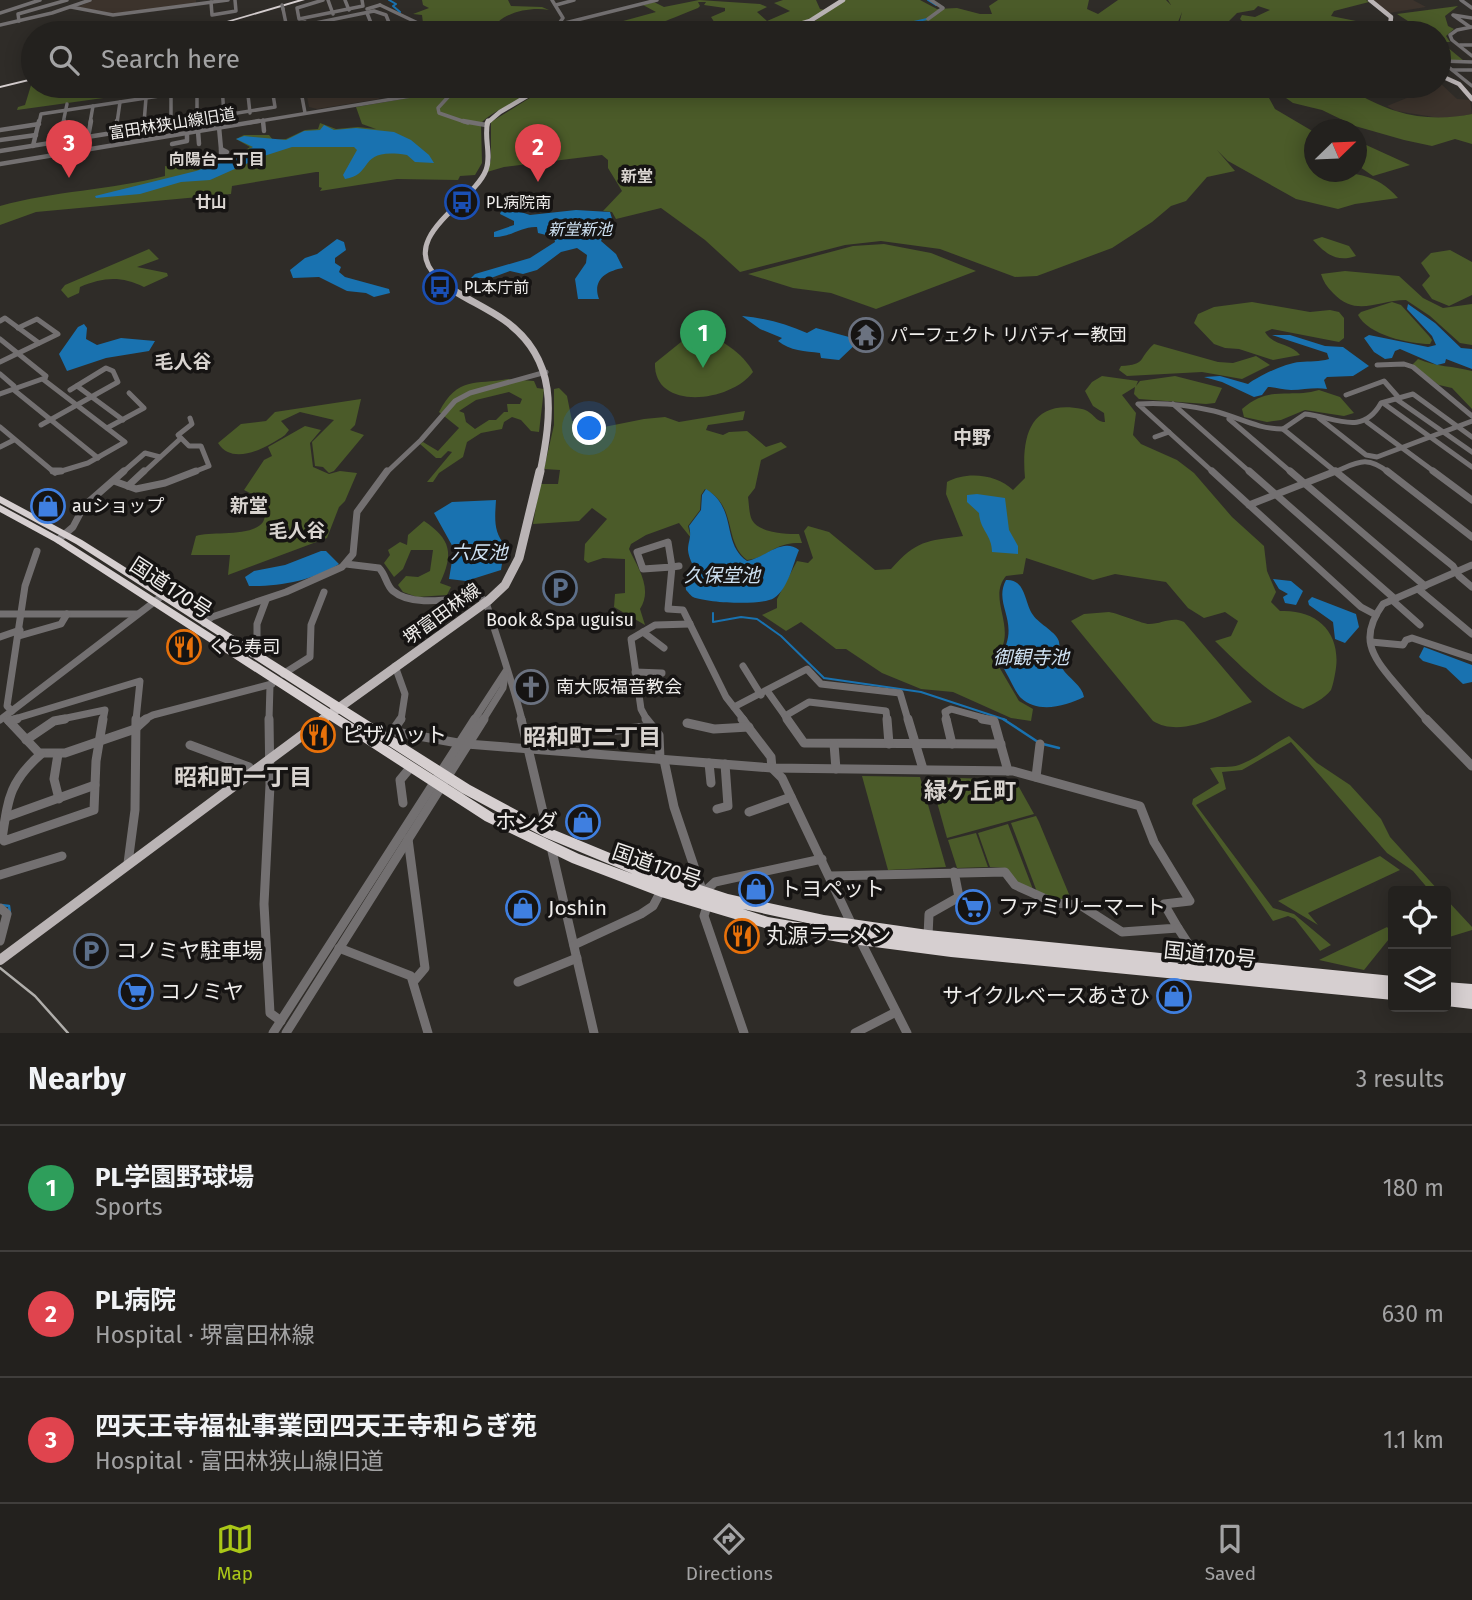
<!DOCTYPE html>
<html lang="en">
<head>
<meta charset="utf-8">
<style>
  body { margin:0; font-family:"Fira Sans","Noto Sans JP",sans-serif; background:#2f2e2b; color:#f1f3f6 }
  .controls { position:absolute; right:21px; bottom:21px; display:grid; overflow:hidden; border-radius:7px; box-shadow:0 4px 18px #0003 }
  .controls button { width:63px; height:63px; display:grid; place-items:center; padding:0; border:0; border-bottom:2px solid #403e3c; background:#23211e; color:#f1f3f6; font:35px sans-serif }
  .compass { position:absolute; left:1304px; top:119px; width:63px; height:63px; border-radius:50%; background:#23211e; box-shadow:0 4px 18px #0003; rotate:67deg }
  .you { position:absolute; left:590px; top:429px; width:24px; height:24px; margin:-18px; border:5px solid #fff; border-radius:50%; background:#1a73e8; box-shadow:0 0 0 10px #1a73e833 }
  .badge { display:grid; place-items:center; width:46px; height:46px; border-radius:50%; background:#aac718; color:#fff; font-size:23px; font-weight:700 }
  .pin { position:absolute; translate:-50% -58px; filter:drop-shadow(0 2px 4px #0008) }
  .pin::after { content:''; position:absolute; top:37px; width:24px; height:21px; background:inherit; clip-path:polygon(0 0,100% 0,50% 100%) }
  .list { margin:0; padding:0; list-style:none }
  h2 { display:flex; justify-content:space-between; align-items:center; height:91px; margin:0; padding:0 28px; font-size:30px }
  h2 small { font-size:23px; font-weight:400; color:#a3a3a4 }
  .list li { display:grid; grid-template-columns:46px 1fr auto; gap:21px; align-items:center; box-sizing:border-box; height:126px; padding:0 28px; border-top:2px solid #403e3c }
  .list b { display:block; font-size:26px; white-space:nowrap }
  .list p { margin:0; font-size:23px; white-space:nowrap; color:#a3a3a4 }
  .list em { font-size:23px; font-style:normal; color:#a3a3a4 }
  .icon { flex:none; width:38px; height:38px; fill:none; stroke:currentColor; stroke-width:2; stroke-linecap:round; stroke-linejoin:round }
  .map { position:relative; flex:none; width:1472px; height:1033px; overflow:hidden }
  .search { position:absolute; background:#23211e; box-shadow:0 4px 18px #0003; left:21px; right:21px; top:21px; height:77px; display:flex; align-items:center; gap:18px; box-sizing:border-box; padding:0 24px; border-radius:38px; color:#a3a3a4; font-size:26px }
  .sheet { height:469px; background:#23211e }
  nav { display:flex; justify-content:space-around; align-items:center; box-sizing:border-box; height:98px; border-top:2px solid #403e3c; background:#23211e; font-size:19px; color:#a3a3a4 }
  nav a { display:grid; justify-items:center; gap:4px }
  nav .on { color:#aac718 }
  .map>svg:first-child { display:block }
  .built { fill:#3c332c }
  .green { fill:#4b5b29; fill-rule:evenodd }
  .water { fill:#1972b0 }
  .lines { fill:none; stroke-linecap:round; stroke-linejoin:round }
  .stream-far1 { stroke:#1972b0; stroke-width:2 }
  .stream { stroke:#1972b0; stroke-width:2.5 }
  .minor-far4 { stroke:#737071; stroke-width:3.5 }
  .minor-far3 { stroke:#737071; stroke-width:4.5 }
  .minor-far2 { stroke:#737071; stroke-width:5 }
  .minor-far1 { stroke:#737071; stroke-width:7 }
  .minor { stroke:#737071; stroke-width:9 }
  .major-far4 { stroke:#bab4b5; stroke-width:4.5 }
  .major-far3 { stroke:#bab4b5; stroke-width:5 }
  .major-far2 { stroke:#bab4b5; stroke-width:7 }
  .major-far1 { stroke:#bab4b5; stroke-width:9 }
  .major { stroke:#bab4b5; stroke-width:10 }
  .highway { fill:#d6cfd0; fill-rule:evenodd }
  .rail { stroke:#b0aeab; stroke-width:2.5 }
  .minor-bridge { stroke:#737071; stroke-width:3.5 }
  .labels { text-anchor:middle; stroke-width:7; stroke-linejoin:round; paint-order:stroke }
  .far-street-label { font-size:16px; fill:#efedeb; stroke:#161413 }
  .far-neighbourhood-label { font-size:16px; font-weight:bold; fill:#d9d4d0; stroke:#161413 }
  .far-poi-label { font-size:16px; fill:#efedeb; stroke:#161413; text-anchor:start }
  .far-water-label { font-size:16px; font-style:italic; fill:#cee1f2; stroke:#161413 }
  .poi-label { font-size:18px; fill:#efedeb; stroke:#161413; text-anchor:start }
  .street-label { font-size:18px; fill:#efedeb; stroke:#161413 }
  .neighbourhood-label { font-size:19px; font-weight:bold; fill:#d9d4d0; stroke:#161413 }
  .water-label { font-size:19px; font-style:italic; fill:#cee1f2; stroke:#161413 }
  .near-street-label { font-size:21px; fill:#efedeb; stroke:#161413 }
  .near-poi-label { font-size:21px; fill:#efedeb; stroke:#161413; text-anchor:start }
  .near-neighbourhood-label { font-size:23px; font-weight:bold; fill:#d9d4d0; stroke:#161413 }
</style>
</head>
<body>
<div class="map">
<svg width="1472" height="1033" viewBox="0 0 1472 1033">
  <rect width="100%" height="100%" fill="#2f2c28"/>
  <g class="built">
    <path d="M 93,0 L 196,0 L 196,3 L 114,14 L 78,7 Z"/>
    <path d="M 1371,0 L 1413,0 L 1426,7 L 1389,13 Z"/>
    <path d="M 1439,82 L 1457,99 L 1470,100 L 1472,114 L 1446,119 L 1396,111 L 1387,106 L 1424,91 L 1418,86 L 1439,86 Z"/>
    <path d="M 305,86 L 375,86 L 379,99 L 317,109 L 309,107 Z"/>
  </g>
  <g class="green">
    <path d="M 422,0 L 508,0 L 511,6 L 542,7 L 549,10 C 533,7 510,11 498,22 L 500,27 L 495,33 L 443,33 L 432,24 L 423,23 L 422,15 L 413,14 L 429,8 L 423,5 Z"/>
    <path d="M 699,0 L 760,4 L 767,7 L 757,12 L 767,21 L 790,11 L 774,3 L 783,0 L 816,0 L 820,9 L 825,10 C 792,31 761,33 724,33 L 722,29 L 679,33 L 692,29 L 718,28 L 711,17 L 725,11 L 725,8 L 704,5 L 706,2 L 698,2 L 700,6 L 698,8 C 667,20 643,33 609,33 L 613,28 L 621,27 L 613,25 L 578,33 L 570,25 L 583,32 L 656,12 L 643,5 L 654,2 L 664,7 Z"/>
    <path d="M 844,0 L 920,0 L 937,9 L 957,8 L 980,14 L 992,14 L 989,6 L 998,0 L 1089,0 L 1087,9 L 1098,14 L 1118,0 L 1166,0 L 1171,5 L 1168,0 L 1366,0 L 1369,2 L 1334,11 L 1331,16 L 1371,24 L 1363,27 L 1368,33 L 1339,33 L 1314,25 L 1313,22 L 1312,26 C 1293,36 1264,29 1244,23 L 1240,19 L 1242,15 L 1255,17 L 1270,10 L 1258,6 L 1254,10 L 1237,13 L 1223,27 L 1241,33 L 1177,33 L 1182,12 L 1176,27 L 1176,33 L 774,33 L 815,21 Z"/>
    <path d="M 1458,6 L 1445,16 L 1448,26 L 1454,29 L 1446,36 L 1450,42 L 1441,42 L 1464,61 L 1439,60 L 1439,38 L 1441,36 L 1439,33 L 1425,32 L 1397,14 Z"/>
    <path d="M 32,82 L 33,86 L 126,86 L 125,95 L 17,110 L 18,107 L 25,105 Z"/>
    <path d="M 456,86 L 540,86 C 522,102 498,106 481,123 L 482,163 L 475,175 L 460,176 L 458,180 L 397,179 L 320,191 L 322,188 L 319,187 L 319,172 L 316,172 L 232,186 L 231,194 L 36,212 L 0,225 L 0,206 C 54,191 110,190 165,176 L 165,166 L 182,168 L 194,163 L 232,159 L 250,147 L 236,139 L 244,135 L 269,135 L 273,140 L 286,139 L 305,130 L 318,129 L 320,123 L 336,129 L 358,127 L 376,129 L 362,124 L 356,107 L 444,92 Z"/>
    <path d="M 549,86 L 1249,86 L 1269,98 L 1275,109 L 1314,132 L 1314,172 C 1347,172 1375,171 1398,198 L 1355,204 L 1338,209 L 1296,199 L 1228,161 L 1217,150 L 1235,171 L 1207,177 L 1186,201 L 1171,206 L 1152,222 L 1112,248 L 1037,276 L 1015,277 L 940,249 L 881,241 L 845,245 L 740,272 L 705,240 L 661,208 L 616,219 L 612,212 L 603,211 L 622,191 L 608,168 L 608,160 L 602,155 L 504,167 L 487,172 L 491,160 L 491,122 Z"/>
    <path d="M 1319,86 C 1354,86 1366,102 1396,111 C 1421,119 1447,119 1472,114 L 1472,144 L 1455,139 L 1432,146 L 1404,140 L 1355,126 L 1322,110 L 1293,103 L 1286,98 L 1312,96 Z"/>
    <path d="M 1357,144 L 1364,144 L 1410,165 L 1373,176 L 1357,165 Z"/>
    <path d="M 1322,237 L 1349,246 L 1356,256 C 1336,263 1325,253 1313,240 Z"/>
    <path d="M 884,244 L 931,253 L 976,271 L 876,309 L 831,293 L 793,288 L 748,274 L 853,246 Z"/>
    <path d="M 149,249 L 159,259 L 137,267 L 167,273 L 168,276 L 144,287 C 121,276 104,277 80,287 L 79,293 L 68,298 L 61,290 L 65,285 Z"/>
    <path d="M 1450,250 L 1472,262 L 1472,295 L 1449,306 L 1432,299 L 1422,285 L 1430,276 L 1421,263 L 1431,253 Z"/>
    <path d="M 1345,271 L 1399,276 L 1423,298 L 1443,308 L 1472,304 L 1472,345 L 1460,343 L 1430,316 L 1406,300 C 1377,300 1357,318 1333,293 C 1327,287 1323,281 1321,274 Z"/>
    <path d="M 1252,302 L 1310,312 L 1330,310 L 1339,312 L 1344,318 L 1344,338 L 1339,342 L 1272,329 L 1265,332 C 1273,346 1291,343 1300,355 L 1273,360 L 1239,349 L 1225,348 L 1214,344 L 1194,323 L 1198,314 L 1214,307 Z"/>
    <path d="M 1392,302 L 1401,305 L 1429,336 L 1432,340 L 1430,344 C 1409,344 1368,335 1358,315 L 1361,312 Z"/>
    <path d="M 697,332 C 717,335 744,354 753,372 C 730,403 653,411 655,363 L 691,334 Z"/>
    <path d="M 1154,344 L 1218,362 L 1233,363 L 1256,356 L 1270,365 L 1242,379 L 1202,372 L 1127,376 L 1119,370 L 1121,366 C 1147,365 1138,358 1154,344 Z"/>
    <path d="M 1418,359 C 1436,367 1454,366 1472,371 L 1472,409 L 1452,388 L 1439,385 L 1412,365 Z"/>
    <path d="M 1102,376 L 1138,381 L 1136,386 L 1140,381 L 1175,376 L 1222,388 L 1215,403 L 1206,404 L 1139,399 L 1134,394 L 1135,387 L 1122,395 L 1136,413 L 1133,435 L 1141,444 L 1177,460 L 1194,473 L 1232,517 L 1264,546 L 1267,571 L 1276,592 L 1271,602 L 1280,611 C 1319,609 1343,635 1335,674 C 1334,679 1333,685 1331,690 C 1324,699 1313,704 1303,709 C 1268,695 1242,667 1215,641 L 1231,636 L 1238,621 L 1225,612 L 1204,618 L 1188,608 L 1166,582 L 1115,574 L 1093,580 L 1026,558 L 1023,574 L 1006,576 C 989,596 1011,621 1003,645 C 1002,650 997,655 995,660 L 1019,701 L 1033,709 L 1031,721 L 1011,718 L 953,692 L 921,689 L 882,673 L 846,649 L 836,649 L 801,622 L 786,631 L 762,615 L 777,608 L 777,599 L 797,561 L 808,563 L 813,558 L 804,531 L 808,526 L 829,532 L 875,570 L 891,569 C 917,540 926,541 963,536 L 946,494 L 947,482 C 966,471 997,474 1013,490 L 1025,478 C 1021,435 1031,399 1082,409 C 1093,411 1095,422 1105,422 L 1104,413 L 1093,406 L 1085,391 L 1092,382 Z"/>
    <path d="M 508,379 L 534,381 L 537,388 L 544,389 L 539,432 L 531,431 L 521,420 L 512,417 L 504,422 L 502,429 L 481,433 L 467,442 L 463,457 L 439,473 L 433,482 L 427,482 L 452,452 L 448,451 L 441,458 L 436,458 L 420,444 L 423,442 L 438,451 L 459,428 L 439,412 C 458,376 475,385 508,379 ZM 509,392 L 522,399 L 520,404 L 507,404 L 508,412 L 504,412 L 496,420 L 489,420 L 475,429 L 466,422 L 464,413 L 459,411 L 476,400 Z"/>
    <path d="M 559,388 L 567,396 L 572,421 L 585,423 L 589,430 L 644,419 L 665,417 L 679,422 L 745,411 L 743,420 L 708,425 L 706,430 L 723,435 L 729,432 L 747,431 L 766,447 L 781,442 L 787,447 L 761,460 L 755,488 L 748,497 C 749,504 749,514 752,520 C 759,533 786,534 799,534 L 802,543 C 772,542 771,557 747,560 C 723,542 738,506 705,489 L 701,495 L 700,510 L 688,526 L 691,538 L 679,523 L 646,535 L 631,544 L 629,549 C 638,568 653,589 640,609 L 645,625 L 614,607 L 615,594 L 625,593 L 625,559 L 603,558 L 588,563 L 584,560 L 585,544 L 607,519 L 592,508 L 579,521 L 533,524 L 540,484 L 558,484 L 560,470 L 544,469 L 554,425 L 554,389 Z"/>
    <path d="M 1319,390 L 1340,397 L 1354,413 L 1344,416 L 1305,410 L 1281,420 L 1267,422 L 1244,417 L 1242,409 C 1271,384 1289,399 1319,390 Z"/>
    <path d="M 361,399 L 355,425 L 350,430 L 364,435 L 334,471 L 329,473 L 323,467 L 315,466 L 312,442 L 334,420 L 300,412 L 281,421 L 289,430 L 285,435 C 268,447 233,467 218,443 L 241,424 L 266,421 L 275,412 Z"/>
    <path d="M 305,426 L 321,430 L 310,443 L 313,467 L 329,474 L 340,471 L 357,473 L 345,501 L 339,507 L 327,538 L 228,575 L 230,555 L 191,555 L 196,536 C 211,531 253,537 263,522 C 265,519 266,510 268,506 L 262,499 L 244,490 L 264,460 L 272,456 L 268,447 Z"/>
    <path d="M 424,521 C 451,539 454,554 440,583 L 451,587 L 447,595 L 417,597 L 403,592 L 398,585 L 406,576 L 418,577 L 430,571 L 433,550 L 411,550 L 403,569 L 394,577 L 384,563 L 390,555 L 388,550 L 400,542 L 407,545 L 408,535 Z"/>
    <path d="M 1109,612 C 1120,614 1143,624 1149,624 C 1162,624 1172,616 1184,622 L 1252,702 C 1224,713 1182,739 1153,721 L 1071,621 L 1084,614 Z"/>
    <path d="M 1289,736 L 1317,763 L 1350,785 L 1381,819 L 1390,837 L 1439,891 L 1430,891 L 1413,871 L 1387,853 L 1291,742 L 1242,770 L 1222,772 L 1226,789 L 1196,805 L 1273,908 L 1294,914 L 1331,945 L 1320,951 L 1295,919 L 1288,916 L 1273,921 L 1192,804 L 1193,799 L 1219,783 L 1210,768 C 1219,766 1230,768 1239,765 C 1258,758 1271,745 1289,736 Z"/>
    <path d="M 862,776 L 920,777 L 946,867 L 888,870 Z"/>
    <path d="M 930,777 L 1015,780 L 1034,814 L 947,838 Z"/>
    <path d="M 1036,816 L 1039,822 L 1071,899 L 1059,899 L 1037,892 L 1011,823 Z"/>
    <path d="M 1008,824 L 1034,892 L 1019,886 L 1006,868 L 990,867 L 978,833 Z"/>
    <path d="M 976,833 L 988,867 L 957,868 L 948,840 Z"/>
    <path d="M 1380,856 L 1400,870 L 1308,913 L 1318,925 L 1278,901 Z"/>
    <path d="M 1446,899 L 1472,927 L 1472,930 L 1446,938 L 1446,916 L 1450,914 L 1446,909 Z"/>
    <path d="M 1387,927 L 1393,934 L 1364,970 L 1319,960 Z"/>
  </g>
  <g class="water">
    <path d="M 324,125 L 334,130 L 356,128 L 394,132 L 411,140 L 429,155 L 434,163 L 415,162 L 407,155 C 356,147 375,175 345,179 L 343,175 L 357,150 L 354,147 L 292,147 L 264,156 L 210,180 L 181,182 L 140,194 L 96,198 L 95,196 L 196,171 L 232,159 L 253,147 L 236,139 L 244,136 L 286,140 L 304,131 L 320,130 Z"/>
    <path d="M 503,206 L 530,215 L 576,210 L 610,212 L 614,225 L 605,232 L 601,241 L 616,254 L 623,268 C 606,271 592,280 599,299 L 578,299 L 575,279 L 586,263 L 587,255 L 577,248 L 561,252 L 537,270 L 523,274 L 510,271 L 491,278 L 471,278 L 475,274 L 530,258 L 555,242 L 554,237 L 538,233 L 537,227 C 522,226 509,238 494,237 L 494,232 L 514,225 L 514,221 L 500,214 Z"/>
    <path d="M 337,239 L 344,242 L 346,250 L 335,258 L 335,263 L 341,267 L 339,272 L 345,277 L 389,289 L 390,293 L 374,297 L 366,293 L 347,291 L 319,277 L 293,278 L 290,270 L 305,258 L 317,254 Z"/>
    <path d="M 1408,304 L 1435,323 L 1461,348 L 1472,349 L 1472,369 L 1446,359 L 1445,363 L 1437,365 L 1400,349 L 1395,351 L 1392,358 L 1385,359 L 1374,352 L 1364,338 L 1369,335 L 1428,347 L 1436,345 L 1432,336 L 1407,309 Z"/>
    <path d="M 742,316 C 765,318 786,324 807,333 L 816,328 L 860,340 L 839,360 L 821,358 L 820,353 C 805,351 790,351 778,341 L 782,338 L 760,329 Z"/>
    <path d="M 84,324 L 87,328 L 86,339 L 97,345 L 121,338 L 155,341 L 149,351 L 106,358 L 67,371 L 59,354 L 78,327 Z"/>
    <path d="M 1272,335 L 1290,335 L 1325,346 L 1343,347 L 1369,366 L 1353,376 L 1327,377 L 1324,380 L 1327,389 C 1314,387 1304,390 1291,390 C 1283,390 1276,387 1268,387 L 1262,395 L 1254,397 L 1222,382 L 1204,377 L 1220,376 L 1248,384 C 1260,375 1286,363 1300,362 C 1310,361 1319,362 1329,359 L 1327,353 Z"/>
    <path d="M 706,489 C 738,509 721,543 747,561 C 765,558 782,537 799,550 C 793,564 788,589 774,598 C 762,606 707,603 693,597 C 691,596 688,592 686,590 L 685,581 C 702,571 689,564 688,550 C 688,541 692,538 689,526 L 701,510 L 702,495 Z"/>
    <path d="M 977,494 L 1005,498 L 1009,530 L 1018,546 L 1018,554 L 992,552 C 992,535 980,530 979,513 L 967,502 L 967,495 Z"/>
    <path d="M 496,500 C 495,517 493,532 505,545 L 501,570 L 466,581 L 449,579 L 454,549 L 434,513 L 452,502 Z"/>
    <path d="M 321,551 L 326,551 L 339,564 C 315,580 278,587 249,586 L 245,577 L 254,571 L 285,565 Z"/>
    <path d="M 1273,579 L 1291,581 L 1303,591 L 1296,605 L 1285,603 L 1283,597 L 1288,594 L 1279,589 Z"/>
    <path d="M 1006,580 C 1026,579 1024,602 1033,615 C 1039,624 1058,633 1059,642 C 1061,652 1056,656 1062,668 C 1069,679 1082,685 1084,697 C 1066,706 1038,714 1021,698 C 1014,691 1007,671 998,660 C 1024,623 992,606 1006,580 Z"/>
    <path d="M 1312,597 L 1356,614 L 1359,627 L 1345,643 L 1335,639 L 1333,622 L 1309,605 L 1308,601 Z"/>
    <path d="M 1424,647 L 1472,665 L 1472,682 L 1463,684 L 1446,668 L 1423,661 L 1419,657 Z"/>
  </g>
  <g class="lines">
    <g class="stream-far1">
      <path d="M 389,0 L 396,4 L 393,6 L 400,12"/>
      <path d="M 928,0 L 936,5"/>
      <path d="M 875,31 L 927,19"/>
      <path d="M 713,613 L 713,622 L 741,617 L 757,619 L 781,636 L 824,678 L 921,692 L 1006,720"/>
    </g>
    <g class="stream">
      <path d="M 1003,719 L 1038,742"/>
      <path d="M 1043,744 L 1059,748"/>
      <path d="M 1,905 L 9,906 L 10,914"/>
    </g>
    <g class="minor-far4">
      <path d="M 323,0 L 297,8 L 299,19 L 363,6 L 362,0"/>
      <path d="M 328,0 L 333,14"/>
      <path d="M 345,0 L 349,10"/>
      <path d="M 552,0 L 563,18 L 555,29 L 556,33"/>
      <path d="M 1461,0 L 1472,8"/>
      <path d="M 211,2 L 212,15 L 236,11 L 235,0"/>
      <path d="M 380,5 L 422,25 L 427,33"/>
      <path d="M 556,5 L 574,0"/>
      <path d="M 71,7 L 113,15 L 228,0"/>
      <path d="M 283,9 L 288,33"/>
      <path d="M 367,9 L 380,5"/>
      <path d="M 0,13 L 40,0"/>
      <path d="M 367,13 L 375,33"/>
      <path d="M 928,19 L 943,8 L 931,0"/>
      <path d="M 19,21 L 18,14 L 67,0"/>
      <path d="M 561,24 L 657,0"/>
      <path d="M 0,25 L 52,13 L 90,0"/>
      <path d="M 286,25 L 305,22"/>
      <path d="M 1470,27 L 1453,15 L 1472,18"/>
      <path d="M 1472,27 L 1457,30 L 1450,35 L 1452,40 L 1472,56"/>
      <path d="M 302,33 L 301,26 L 374,11 L 386,15 L 393,33"/>
      <path d="M 330,33 L 398,23 L 410,27 L 413,33"/>
      <path d="M 1460,45 L 1472,45"/>
      <path d="M 1472,62 L 1441,61 L 1472,86"/>
      <path d="M 1453,70 L 1472,70"/>
      <path d="M 222,86 L 224,115"/>
      <path d="M 247,86 L 250,113"/>
      <path d="M 300,86 L 305,113"/>
      <path d="M 197,90 L 197,119"/>
      <path d="M 378,90 L 402,86"/>
      <path d="M 447,90 L 449,96 L 438,108 L 439,113 L 468,123"/>
      <path d="M 247,92 L 289,86"/>
      <path d="M 171,94 L 171,123"/>
      <path d="M 263,120 L 263,123"/>
      <path d="M 39,123 L 41,114 L 225,86"/>
      <path d="M 63,123 L 67,104"/>
      <path d="M 90,123 L 93,106"/>
      <path d="M 117,123 L 120,102"/>
      <path d="M 144,123 L 146,98"/>
      <path d="M 176,123 L 275,107 L 272,88"/>
      <path d="M 248,123 L 447,90 L 455,86"/>
    </g>
    <g class="minor-far3">
      <path d="M 171,121 L 171,135"/>
      <path d="M 263,121 L 264,131"/>
      <path d="M 463,121 L 486,125"/>
      <path d="M 219,127 L 221,149"/>
      <path d="M 0,130 L 39,124"/>
      <path d="M 198,131 L 199,144"/>
      <path d="M 116,132 L 117,121"/>
      <path d="M 88,137 L 91,121"/>
      <path d="M 0,140 L 36,135"/>
      <path d="M 143,140 L 144,121"/>
      <path d="M 172,144 L 187,141 L 187,132"/>
      <path d="M 33,146 L 39,121"/>
      <path d="M 221,149 L 227,152 L 221,153 Z"/>
      <path d="M 0,151 L 187,121"/>
      <path d="M 57,154 L 64,121"/>
      <path d="M 0,164 L 259,121"/>
    </g>
    <g class="minor-far2">
      <path d="M 0,321 L 5,318 L 39,343"/>
      <path d="M 0,339 L 46,376 L 44,380 L 125,442 L 88,463 L 55,473"/>
      <path d="M 0,362 L 58,334 L 37,319 L 18,328"/>
      <path d="M 1377,365 L 1404,364 L 1413,367 L 1472,416"/>
      <path d="M 0,374 L 14,386 L 14,390 L 98,458"/>
      <path d="M 77,386 L 123,420"/>
      <path d="M 0,394 L 45,378"/>
      <path d="M 1346,395 L 1384,381 L 1399,398"/>
      <path d="M 1396,399 L 1472,452"/>
      <path d="M 1383,403 L 1472,467"/>
      <path d="M 1173,404 L 1251,473"/>
      <path d="M 190,418 L 192,424 L 178,435 L 189,446 L 201,446 L 209,466 L 191,473"/>
      <path d="M 1319,418 L 1366,455 L 1377,457 L 1472,421"/>
      <path d="M 1229,419 L 1292,473"/>
      <path d="M 1367,422 L 1436,473"/>
      <path d="M 41,425 L 118,382 L 113,371 L 106,368 L 70,390"/>
      <path d="M 0,427 L 55,473"/>
      <path d="M 107,428 L 144,408 L 129,393"/>
      <path d="M 1283,429 L 1337,473"/>
      <path d="M 1155,437 L 1169,432"/>
      <path d="M 0,447 L 14,440"/>
      <path d="M 122,473 L 145,453 L 160,457"/>
      <path d="M 143,473 L 180,439"/>
      <path d="M 386,473 L 421,440 L 455,401 L 470,393 L 546,372"/>
      <path d="M 1214,473 L 1138,404 C 1165,402 1188,405 1214,411 C 1238,417 1257,429 1283,429 L 1305,414 C 1335,417 1362,437 1381,403 L 1413,394 L 1472,437"/>
      <path d="M 1332,473 C 1357,463 1366,454 1389,473"/>
    </g>
    <g class="minor-far1">
      <path d="M 53,471 L 61,471"/>
      <path d="M 1212,471 L 1361,607 L 1376,615"/>
      <path d="M 1249,471 L 1395,599"/>
      <path d="M 1290,471 L 1425,586"/>
      <path d="M 1335,471 L 1453,566 L 1459,576 L 1472,587"/>
      <path d="M 1387,471 L 1472,537"/>
      <path d="M 1433,471 L 1472,500"/>
      <path d="M 114,481 L 136,489 L 165,483 L 196,471"/>
      <path d="M 128,486 L 144,471"/>
      <path d="M 1249,505 L 1336,471"/>
      <path d="M 58,540 L 73,527 L 84,506 L 124,471"/>
      <path d="M 668,542 L 672,567 L 643,569 L 637,552 Z"/>
      <path d="M 346,564 L 379,568 C 386,575 386,585 393,591 C 413,608 455,598 480,597 L 486,602 C 498,642 512,680 522,720"/>
      <path d="M 679,566 L 672,567 L 668,609 L 683,610 L 726,697 L 744,720"/>
      <path d="M 1418,589 L 1472,634"/>
      <path d="M 1392,600 L 1420,625"/>
      <path d="M 0,614 L 137,614"/>
      <path d="M 204,623 L 212,617 L 286,592 L 342,567 L 353,554 L 357,512 L 387,471"/>
      <path d="M 643,632 L 664,648"/>
      <path d="M 19,636 L 61,624 L 67,614"/>
      <path d="M 0,637 L 20,630"/>
      <path d="M 1371,642 L 1403,645 L 1406,640 L 1412,638 L 1472,658"/>
      <path d="M 252,654 L 257,650 L 257,624 L 266,600"/>
      <path d="M 395,666 L 405,694 L 401,720"/>
      <path d="M 743,666 L 761,695"/>
      <path d="M 635,672 L 662,673"/>
      <path d="M 283,674 L 310,657 L 311,625 L 324,592"/>
      <path d="M 768,692 L 788,720"/>
      <path d="M 734,707 L 807,669 L 821,684 L 900,693 L 908,720"/>
      <path d="M 12,711 L 7,706 L 25,586 L 37,551"/>
      <path d="M 785,716 L 809,702 L 886,711 L 887,720"/>
      <path d="M 5,717 L 8,720"/>
      <path d="M 0,720 L 162,596"/>
      <path d="M 11,720 L 140,681 L 136,720"/>
      <path d="M 57,720 L 105,710 L 103,720"/>
      <path d="M 143,720 L 153,715 L 272,684"/>
      <path d="M 269,720 L 270,685"/>
      <path d="M 474,720 L 506,671"/>
      <path d="M 483,720 L 503,688 L 505,676"/>
      <path d="M 647,720 L 641,709 L 631,639 L 655,625 L 690,624"/>
      <path d="M 947,720 L 945,712 L 951,709 L 991,720"/>
      <path d="M 1427,720 C 1416,708 1405,695 1394,682 C 1371,655 1359,637 1383,604 L 1472,565"/>
    </g>
    <g class="minor">
      <path d="M 7,719 L 39,753 L 65,753 L 135,729 L 146,719"/>
      <path d="M 269,719 L 270,785 L 264,904 L 270,1013 L 281,1021"/>
      <path d="M 521,719 L 548,833"/>
      <path d="M 646,719 L 659,735 L 660,759"/>
      <path d="M 742,719 L 771,757 L 772,768 L 782,778 L 852,925"/>
      <path d="M 787,719 L 804,743 L 1001,744"/>
      <path d="M 887,719 L 889,744"/>
      <path d="M 908,719 L 923,769"/>
      <path d="M 946,719 L 952,744"/>
      <path d="M 982,719 L 994,721 L 1008,771"/>
      <path d="M 1426,719 L 1472,766"/>
      <path d="M 9,721 L 17,719"/>
      <path d="M 687,723 L 714,729 L 749,727"/>
      <path d="M 608,731 L 645,727 L 649,724"/>
      <path d="M 396,732 L 458,743"/>
      <path d="M 387,739 L 401,719"/>
      <path d="M 26,740 L 54,721 L 65,719"/>
      <path d="M 467,744 L 772,768 L 1013,771 L 1140,806 L 1154,842 L 1190,901 L 1164,904 L 1178,928 L 1122,932 L 1080,905 L 1055,903 L 1015,885 L 1005,872 L 830,876"/>
      <path d="M 834,744 L 836,769"/>
      <path d="M 190,745 L 249,767 L 250,772"/>
      <path d="M 41,754 C 9,782 8,799 2,839 L 4,841 L 94,810 L 96,761 L 103,719"/>
      <path d="M 58,754 L 54,779 L 59,799"/>
      <path d="M 664,760 L 674,807 L 703,893 L 715,882 L 822,859"/>
      <path d="M 709,763 L 711,783"/>
      <path d="M 1036,777 L 1040,744"/>
      <path d="M 403,803 L 400,780 L 410,768"/>
      <path d="M 717,809 L 728,806 L 725,764"/>
      <path d="M 749,812 L 791,797"/>
      <path d="M 6,817 L 95,785"/>
      <path d="M 408,839 L 425,968 L 414,981"/>
      <path d="M 551,847 L 594,1033"/>
      <path d="M 128,863 L 135,810 L 136,719"/>
      <path d="M 0,875 L 62,856"/>
      <path d="M 707,906 L 704,916 L 744,1033"/>
      <path d="M 0,908 L 7,914 L 0,941"/>
      <path d="M 1178,928 L 1200,962"/>
      <path d="M 928,936 L 929,914 L 959,897 L 954,872"/>
      <path d="M 859,938 L 907,1033"/>
      <path d="M 574,945 L 641,914 L 653,906 L 661,891"/>
      <path d="M 339,948 L 411,976 L 428,1033"/>
      <path d="M 518,982 L 577,958"/>
      <path d="M 273,1033 L 475,719"/>
      <path d="M 286,1033 L 484,719"/>
      <path d="M 855,1033 L 896,1012"/>
    </g>
    <g class="major-far4">
      <path d="M 1370,0 L 1391,17 L 1390,27 L 1378,33"/>
      <path d="M 770,33 L 810,21 L 843,0"/>
      <path d="M 1439,75 L 1459,84 L 1472,99"/>
      <path d="M 487,123 L 500,112 L 544,86"/>
    </g>
    <path class="major-far3" d="M 437,277 C 396,237 474,202 486,170 C 492,154 483,137 488,121"/>
    <path class="major-far2" d="M 435,276 C 455,295 481,304 504,320 C 559,359 552,414 540,473"/>
    <path class="major-far1" d="M 322,720 L 489,600 L 505,585 L 519,558 L 540,471"/>
    <path class="major" d="M 0,960 L 324,719"/>
    <g class="highway">
      <path d="M 298,0 L 305,0 L 192,33 L 186,33 Z"/>
      <path d="M 33,78 L 33,80 L 0,88 L 0,86 Z"/>
      <path d="M 0,496 L 82,540 L 470,785 L 552,829 L 639,865 L 728,894 L 824,915 L 928,930 L 1393,976 L 1393,1000 L 951,957 L 844,943 L 768,929 L 661,897 L 572,863 L 485,821 L 55,542 L 0,512 L 0,505 L 61,538 L 493,813 L 579,854 L 633,874 L 544,837 L 462,793 L 76,544 L 0,503 ZM 743,909 L 821,926 L 768,917 Z"/>
      <path d="M 1446,982 L 1472,984 L 1472,1009 L 1446,1006 Z"/>
    </g>
    <path class="rail" d="M 0,968 L 35,996 L 68,1033"/>
    <path class="minor-bridge" d="M 282,5 L 283,9"/>
  </g>
  <defs>
    <g id="bus-ring" transform="scale(1.75)"><circle r="9.5" fill="#161413" stroke="#1a4fb4" stroke-width="1.5"/><path d="M-5-6H5V4H4V6H2V4H-2V6H-4V4H-5ZM-3.5-4V0h7V-4ZM-3.5 1.2v1.5H-2V1.2ZM2 1.2v1.5H3.5V1.2Z" fill="#1a4fb4"/></g>
    <g id="temple-ring" transform="scale(1.75)"><circle r="9.5" fill="#161413" stroke="#6b7280" stroke-width="1.5"/><path d="M0-6L5-2H3V0L6.5 2.5H4V6H1.5V3h-3V6H-4V2.5H-6.5L-3 0V-2H-5Z" fill="#6b7280"/></g>
    <g id="shop-ring" transform="scale(1.75)"><circle r="9.5" fill="#161413" stroke="#3f7fe0" stroke-width="1.5"/><path d="M-5-2.5h2.3a2.7 3.5 0 0 1 5.4 0H5L5.5 6h-11ZM-1.5-2.5h3a1.5 2.3 0 0 0-3 0Z" fill="#3f7fe0"/></g>
    <g id="parking-ring" transform="scale(1.75)"><circle r="9.5" fill="#161413" stroke="#5c6f8a" stroke-width="1.5"/><path d="M-3.5-5.5H1a3.5 3.5 0 0 1 0 7H-1V5.5H-3.5ZM-1-3.4V-.6H.8a1.4 1.4 0 0 0 0-2.8Z" fill="#5c6f8a"/></g>
    <g id="restaurant-ring" transform="scale(1.75)"><circle r="9.5" fill="#161413" stroke="#e8710a" stroke-width="1.5"/><path d="M-5-6h1v4h1v-4h1v4h1v-4h1v5L-1.5 .5V6h-2V.5L-5-1ZM5-6V6H3V1.5H1.5Q1.5-4 5-6Z" fill="#e8710a"/></g>
    <g id="church-ring" transform="scale(1.75)"><circle r="9.5" fill="#161413" stroke="#6b7280" stroke-width="1.5"/><path d="M-1.2-6h2.4v3.5h3.3v2.4h-3.3V6h-2.4V-.1h-3.3v-2.4h3.3Z" fill="#6b7280"/></g>
    <g id="supermarket-ring" transform="scale(1.75)"><circle r="9.5" fill="#161413" stroke="#3f7fe0" stroke-width="1.5"/><path d="M-6-5.5h2.5l.6 2H6L4.5 2H-2.5L-4.4-4H-6ZM-1.5 3.2a1.3 1.3 0 1 0 .1 0ZM3 3.2a1.3 1.3 0 1 0 .1 0Z" fill="#3f7fe0"/></g>
  </defs>
  <g fill-rule="evenodd">
    <use href="#bus-ring" x="462" y="202"/>
    <use href="#bus-ring" x="440" y="287"/>
    <use href="#temple-ring" x="866" y="335"/>
    <use href="#shop-ring" x="48" y="506"/>
    <use href="#parking-ring" x="560" y="588"/>
    <use href="#restaurant-ring" x="184" y="647"/>
    <use href="#church-ring" x="531" y="687"/>
    <use href="#restaurant-ring" x="318" y="735"/>
    <use href="#shop-ring" x="583" y="822"/>
    <use href="#shop-ring" x="756" y="889"/>
    <use href="#supermarket-ring" x="973" y="907"/>
    <use href="#shop-ring" x="523" y="908"/>
    <use href="#restaurant-ring" x="742" y="936"/>
    <use href="#parking-ring" x="91" y="951"/>
    <use href="#supermarket-ring" x="136" y="992"/>
    <use href="#shop-ring" x="1174" y="996"/>
  </g>
  <g class="labels">
    <g class="far-street-label">
      <text transform="translate(172 123) rotate(-9)" y="6">富田林狭山線旧道</text>
    </g>
    <g class="far-neighbourhood-label">
      <text x="217" y="165">向陽台一丁目</text>
      <text x="637" y="182">新堂</text>
      <text x="211" y="208">廿山</text>
    </g>
    <g class="far-poi-label">
      <text x="486" y="208">PL病院南</text>
      <text x="464" y="293">PL本庁前</text>
    </g>
    <g class="far-water-label">
      <text x="580" y="235">新堂新池</text>
    </g>
    <g class="poi-label">
      <text x="890" y="341">パーフェクト リバティー教団</text>
      <text x="72" y="512">auショップ</text>
      <text x="560" y="626" text-anchor="middle">Book＆Spa uguisu</text>
      <text x="208" y="653">くら寿司</text>
      <text x="556" y="693">南大阪福音教会</text>
    </g>
    <g class="street-label">
      <text transform="translate(442 614) rotate(-36)" y="6">堺富田林線</text>
    </g>
    <g class="neighbourhood-label">
      <text x="183" y="368">毛人谷</text>
      <text x="972" y="444">中野</text>
      <text x="249" y="512">新堂</text>
      <text x="297" y="537">毛人谷</text>
    </g>
    <g class="water-label">
      <text x="479" y="559">六反池</text>
      <text x="722" y="582">久保堂池</text>
      <text x="1031" y="664">御観寺池</text>
    </g>
    <g class="near-street-label">
      <text transform="translate(171 588) rotate(33)" y="7">国道170号</text>
      <text transform="translate(657 866) rotate(19)" y="7">国道170号</text>
      <text transform="translate(1210 955) rotate(6)" y="7">国道170号</text>
    </g>
    <g class="near-poi-label">
      <text x="342" y="742">ピザハット</text>
      <text x="558" y="829" text-anchor="end">ホンダ</text>
      <text x="780" y="896">トヨペット</text>
      <text x="998" y="914">ファミリーマート</text>
      <text x="548" y="915">Joshin</text>
      <text x="766" y="943">丸源ラーメン</text>
      <text x="116" y="958">コノミヤ駐車場</text>
      <text x="160" y="999">コノミヤ</text>
      <text x="1150" y="1003" text-anchor="end">サイクルベースあさひ</text>
    </g>
    <g class="near-neighbourhood-label">
      <text x="592" y="745">昭和町二丁目</text>
      <text x="243" y="785">昭和町一丁目</text>
      <text x="970" y="799">緑ケ丘町</text>
    </g>
  </g>
</svg>
<div class="controls">
<button><svg class="icon" aria-label="locate" viewBox="0 0 24 24"><circle cx="12" cy="12" r="6"/><path d="M12 2v4M12 18v4M2 12h4M18 12h4"/></svg></button>
<button><svg class="icon" aria-label="layers" viewBox="0 0 24 24"><path d="M12 4l9 5-9 5-9-5zM3 14l9 5 9-5"/></svg></button>
</div>
<svg class="compass" viewBox="-18 -18 36 36"><path d="M0-13l5 13h-10z" fill="#e53935"/><path d="M0 13l5-13h-10z" fill="#a3a3a4"/></svg>
<div class="you"></div>
<div class="pin badge" style="left:703px;top:368px;background:#2e9e5b">1</div>
<div class="pin badge" style="left:538px;top:182px;background:#e0444e">2</div>
<div class="pin badge" style="left:69px;top:178px;background:#e0444e">3</div>
<div class="search"><svg class="icon" aria-label="search" viewBox="0 0 24 24"><circle cx="10" cy="10" r="6"/><path d="M15 15l6 6"/></svg>Search here</div>
</div>
<section class="sheet">
<h2>Nearby<small>3 results</small></h2>
<ul class="list">
<li><span class="badge" style="background:#2e9e5b">1</span><div><b>PL学園野球場</b><p>Sports</p></div><em>180 m</em></li>
<li><span class="badge" style="background:#e0444e">2</span><div><b>PL病院</b><p>Hospital · 堺富田林線</p></div><em>630 m</em></li>
<li><span class="badge" style="background:#e0444e">3</span><div><b>四天王寺福祉事業団四天王寺和らぎ苑</b><p>Hospital · 富田林狭山線旧道</p></div><em>1.1 km</em></li>
</ul>
</section>
<nav>
<a class="on"><svg class="icon" aria-label="map" viewBox="0 0 24 24"><path d="M3 6l6-2 6 2 6-2v14l-6 2-6-2-6 2zM9 4v14M15 6v14"/></svg>Map</a>
<a><svg class="icon" aria-label="directions" viewBox="0 0 24 24"><path d="M12 3l9 9-9 9-9-9zM9 14v-3h6M13 9l2 2-2 2"/></svg>Directions</a>
<a><svg class="icon" aria-label="saved" viewBox="0 0 24 24"><path d="M7 4h10v16l-5-4-5 4z"/></svg>Saved</a>
</nav>
</body>
</html>
